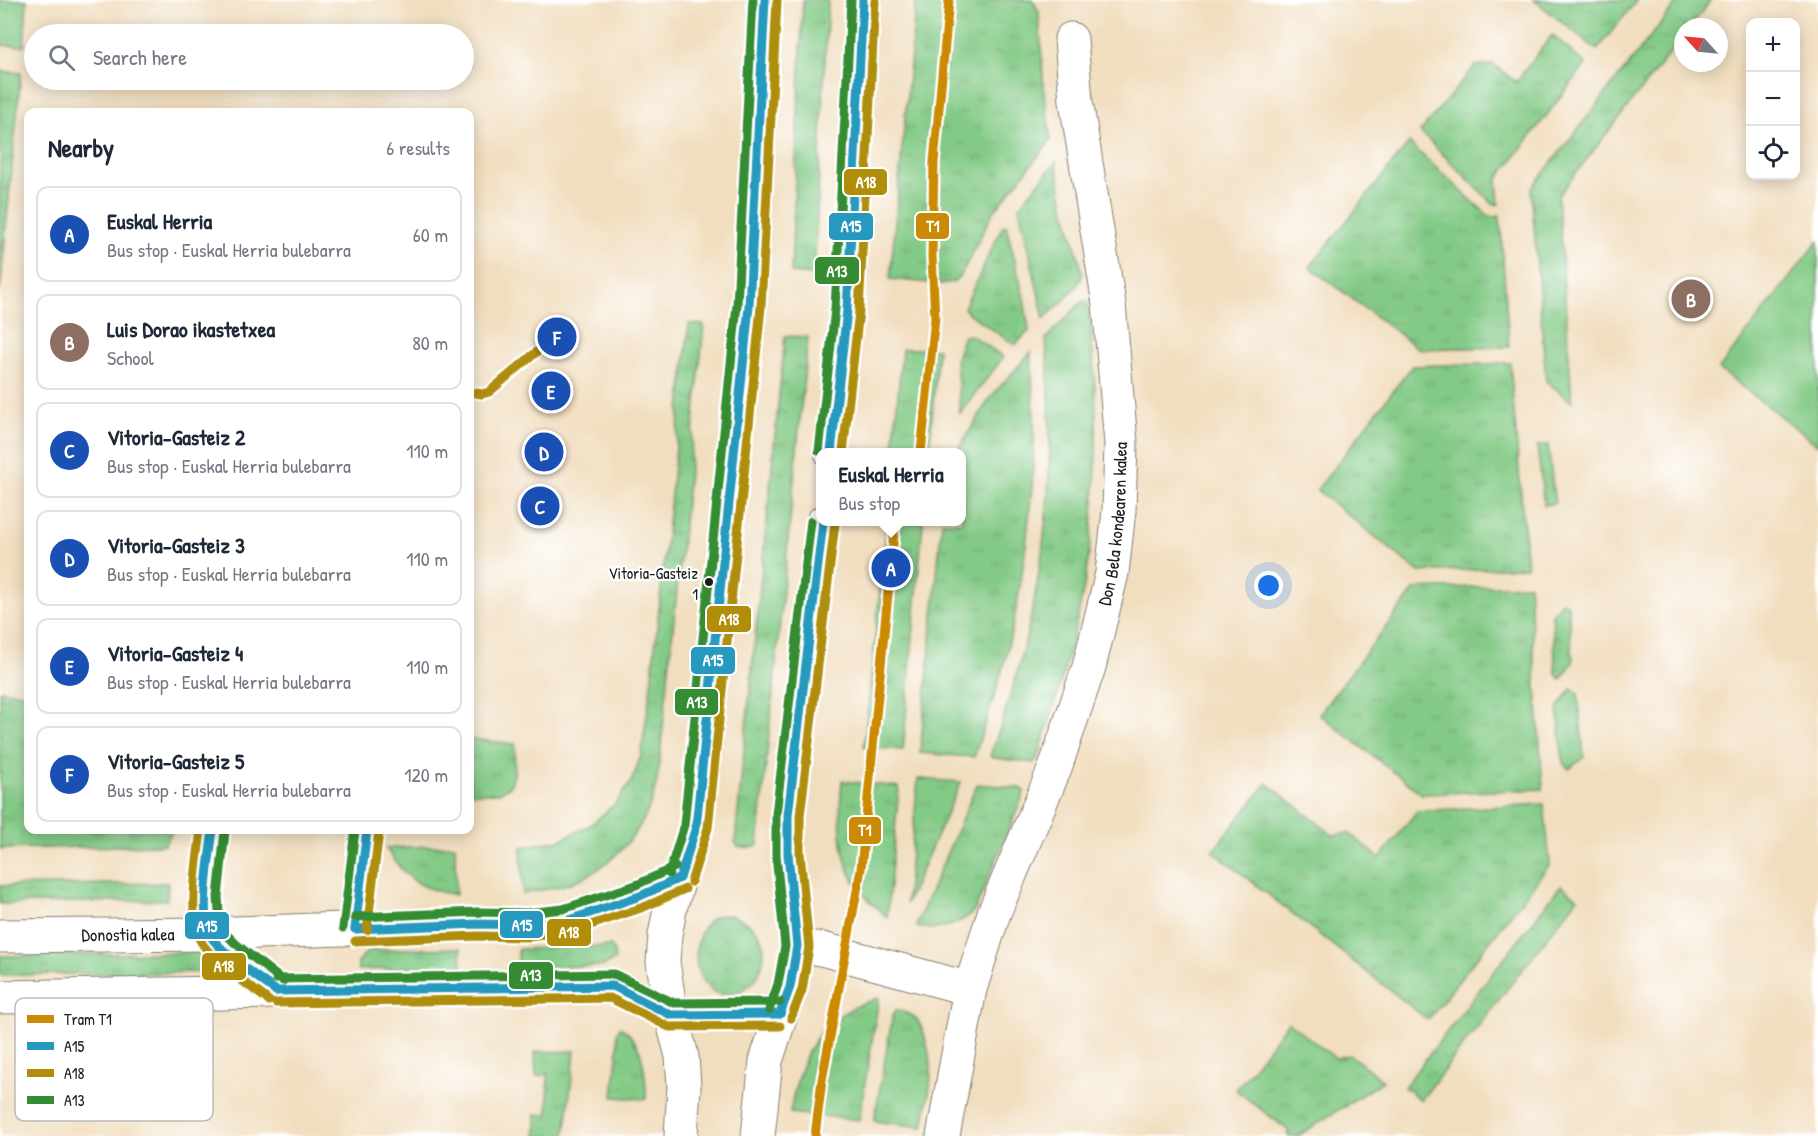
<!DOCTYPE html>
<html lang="en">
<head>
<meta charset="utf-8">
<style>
  body { margin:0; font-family:"Patrick Hand",sans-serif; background:#f2f2f3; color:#1f2937 }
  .controls { position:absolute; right:18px; top:18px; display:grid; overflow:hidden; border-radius:12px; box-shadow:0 3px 15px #0003 }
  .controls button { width:54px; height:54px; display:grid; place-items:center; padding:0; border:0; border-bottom:2px solid #e0e1e3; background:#fff; color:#1f2937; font:30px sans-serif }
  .compass { position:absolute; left:1674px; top:18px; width:54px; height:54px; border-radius:50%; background:#fff; box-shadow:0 3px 15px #0003; rotate:297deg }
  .you { position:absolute; left:1269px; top:586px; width:21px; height:21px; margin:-15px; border:4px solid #fff; border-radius:50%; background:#1a73e8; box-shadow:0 0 0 9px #1a73e833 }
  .badge { display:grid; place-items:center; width:39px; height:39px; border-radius:50%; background:#1a73e8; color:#fff; font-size:20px; font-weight:700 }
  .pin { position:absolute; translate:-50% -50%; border:3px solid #fff; box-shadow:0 2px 6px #0006 }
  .popup { position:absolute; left:816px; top:448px; width:150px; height:78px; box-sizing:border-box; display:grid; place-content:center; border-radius:12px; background:#fff; filter:drop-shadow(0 2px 4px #0005); font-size:20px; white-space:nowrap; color:#747a83 }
  .popup b { font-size:22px; color:#1f2937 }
  .popup::after { content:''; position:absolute; left:50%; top:100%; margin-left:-12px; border:12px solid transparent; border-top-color:#fff }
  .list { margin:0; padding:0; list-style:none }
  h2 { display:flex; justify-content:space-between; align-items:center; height:78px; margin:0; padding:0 24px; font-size:26px }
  h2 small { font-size:20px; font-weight:400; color:#747a83 }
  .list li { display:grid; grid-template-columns:39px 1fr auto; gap:18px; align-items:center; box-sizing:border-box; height:96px; margin:0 12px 12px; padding:0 12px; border:2px solid #e0e1e3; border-radius:12px }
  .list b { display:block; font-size:22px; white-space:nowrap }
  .list p { margin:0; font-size:20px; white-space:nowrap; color:#747a83 }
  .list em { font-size:20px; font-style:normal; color:#747a83 }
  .icon { flex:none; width:33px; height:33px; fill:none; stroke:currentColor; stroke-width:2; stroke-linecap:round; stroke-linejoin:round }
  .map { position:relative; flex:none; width:1818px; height:1136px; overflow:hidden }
  .search { position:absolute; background:#fff; box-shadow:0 3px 15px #0003; left:24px; top:24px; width:450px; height:66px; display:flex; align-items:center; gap:15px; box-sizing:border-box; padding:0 21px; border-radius:33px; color:#747a83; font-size:22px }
  .panel { position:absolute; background:#fff; box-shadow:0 3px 15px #0003; left:24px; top:108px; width:450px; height:726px; border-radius:12px }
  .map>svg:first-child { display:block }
  .grass { fill:url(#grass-tufts); stroke:#507351; stroke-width:1.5 }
  .pitch { fill:#83ca86; stroke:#507351; stroke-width:1.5 }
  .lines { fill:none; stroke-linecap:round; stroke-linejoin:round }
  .minor-casing { stroke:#867d6e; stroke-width:35 }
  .primary-casing { stroke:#867d6e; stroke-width:35 }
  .minor { stroke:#fff; stroke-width:33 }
  .primary { stroke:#fff; stroke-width:33 }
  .bus-1-casing { stroke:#fff; stroke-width:14 }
  .bus-2-casing { stroke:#fff; stroke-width:14 }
  .bus-3-casing { stroke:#fff; stroke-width:14 }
  .bus-1 { stroke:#2799be; stroke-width:9 }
  .bus-2 { stroke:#b08e0a; stroke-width:9 }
  .bus-3 { stroke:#368c32; stroke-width:9 }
  .tram-1-casing { stroke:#fff; stroke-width:14 }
  .tram-1 { stroke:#cb8a06; stroke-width:9 }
  .bus-dot { fill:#1c1c1c; stroke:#fff; stroke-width:2 }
  .labels { text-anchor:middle; stroke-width:4.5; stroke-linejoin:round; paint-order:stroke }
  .bus-label { font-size:16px; fill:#1c1c1c; stroke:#fff; text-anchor:end }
  .street-label { font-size:18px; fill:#1c1c1c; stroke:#fff }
  .key { fill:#fff; stroke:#bbb; stroke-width:1.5 }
  .key-label { font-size:16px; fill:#1c1c1c }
  .line-badge { stroke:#fff; stroke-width:2 }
  .badge-label { font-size:16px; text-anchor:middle; font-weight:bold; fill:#fff }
</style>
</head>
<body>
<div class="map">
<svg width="1818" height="1136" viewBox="0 0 1818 1136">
  <defs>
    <pattern id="grass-tufts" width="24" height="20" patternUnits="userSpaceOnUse" patternTransform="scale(1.5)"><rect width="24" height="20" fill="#83ca86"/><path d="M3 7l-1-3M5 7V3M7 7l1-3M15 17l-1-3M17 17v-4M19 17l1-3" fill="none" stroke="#71ad73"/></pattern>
  </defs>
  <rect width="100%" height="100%" fill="#fff"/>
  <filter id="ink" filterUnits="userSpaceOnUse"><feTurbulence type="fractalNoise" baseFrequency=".0167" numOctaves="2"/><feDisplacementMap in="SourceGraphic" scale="12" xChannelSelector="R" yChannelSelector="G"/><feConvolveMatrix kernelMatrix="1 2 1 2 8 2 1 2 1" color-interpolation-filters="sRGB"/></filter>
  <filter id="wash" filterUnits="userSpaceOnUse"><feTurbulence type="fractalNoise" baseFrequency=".008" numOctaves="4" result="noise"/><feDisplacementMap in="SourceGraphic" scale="24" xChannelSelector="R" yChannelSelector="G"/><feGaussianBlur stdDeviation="1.35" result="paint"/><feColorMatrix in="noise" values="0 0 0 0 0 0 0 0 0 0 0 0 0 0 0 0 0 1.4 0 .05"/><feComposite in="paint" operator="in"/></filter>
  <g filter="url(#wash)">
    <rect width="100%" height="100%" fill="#f1debf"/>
    <g class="grass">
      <path d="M 0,0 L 27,0 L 24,46 L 0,45 Z"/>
      <path d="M 803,0 L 828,0 L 814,275 L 791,273 Z"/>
      <path d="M 916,0 L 1033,0 L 1039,12 L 1044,92 L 1051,140 L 992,214 L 961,275 L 953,282 L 941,284 L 890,279 Z"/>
      <path d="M 1534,0 L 1637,0 L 1597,50 Z"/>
      <path d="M 1679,0 L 1711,0 L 1690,27 L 1683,27 L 1683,36 L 1558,196 L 1572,402 L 1546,381 L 1531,189 Z"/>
      <path d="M 1552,35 L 1586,64 L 1497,180 L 1499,204 L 1494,205 L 1420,132 L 1475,66 L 1493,64 L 1516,82 Z"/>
      <path d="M 0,71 L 21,73 L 0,291 Z"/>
      <path d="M 1409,143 L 1490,217 L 1500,216 L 1509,347 L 1419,349 L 1310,267 Z"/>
      <path d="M 1056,162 L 1064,205 L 1083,274 C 1076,292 1057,306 1044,319 L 1019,207 Z"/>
      <path d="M 1006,225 L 1024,298 L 1029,331 L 1015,345 L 968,313 L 964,308 L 1002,227 Z"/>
      <path d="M 1083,301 L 1088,303 C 1099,395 1100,489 1085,581 C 1074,642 1056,700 1038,758 L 1033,763 L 994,758 L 990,756 C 1023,667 1045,570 1049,475 C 1051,429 1049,384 1046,338 Z"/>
      <path d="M 689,324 L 704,325 L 662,737 C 660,757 659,777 653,797 C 640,838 605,873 564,885 C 550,889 536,891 523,894 L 521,847 L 560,840 L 589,826 L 615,804 L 631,782 L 641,756 L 650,694 Z"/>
      <path d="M 971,335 L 1002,356 L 1002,359 L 960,413 L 956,358 L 964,336 Z"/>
      <path d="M 785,336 L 808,337 L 758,845 C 753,850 744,848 738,847 L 735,841 Z"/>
      <path d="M 902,349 L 938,349 L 929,452 L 893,452 Z"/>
      <path d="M 1031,352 C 1033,396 1036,441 1032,485 C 1027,548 1018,613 1001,674 C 993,702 983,729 974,757 L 920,753 L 942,522 L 962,522 L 962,452 L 956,452 L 991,397 Z"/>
      <path d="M 1510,363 L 1527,567 L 1419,572 L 1317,490 L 1412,366 Z"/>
      <path d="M 1548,445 L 1555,503 L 1544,505 L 1537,446 Z"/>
      <path d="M 887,522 L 923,522 L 903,750 L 864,747 Z"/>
      <path d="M 1529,585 L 1543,789 L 1422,794 L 1319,714 L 1415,589 Z"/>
      <path d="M 1562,601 L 1568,605 L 1573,662 L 1561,679 L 1556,674 L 1552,614 Z"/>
      <path d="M 1572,688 L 1578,694 L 1584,757 L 1569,769 L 1563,763 L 1558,708 Z"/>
      <path d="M 0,690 L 28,694 L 28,830 L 173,830 L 164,845 L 0,849 Z"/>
      <path d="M 470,739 L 515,744 L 514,775 L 510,786 L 499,793 L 470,793 Z"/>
      <path d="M 918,779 L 961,782 L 906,904 Z"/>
      <path d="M 842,781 L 899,787 L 887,917 C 875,906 863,896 855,882 C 838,856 839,810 842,781 Z"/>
      <path d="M 1267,783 L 1333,835 L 1349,833 L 1380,858 L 1417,811 L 1544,804 L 1550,864 L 1428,1020 L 1213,851 Z"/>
      <path d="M 977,784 L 1021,788 L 1024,791 L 1023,796 L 975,910 C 961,925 937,932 917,927 L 917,923 Z"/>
      <path d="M 455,845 L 456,895 C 420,889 405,879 386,848 Z"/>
      <path d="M 168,883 L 167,900 L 0,904 L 0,886 Z"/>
      <path d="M 1561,885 L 1578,898 L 1421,1100 L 1404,1087 Z"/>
      <path d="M 730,915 C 753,922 770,938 762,965 C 760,973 757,979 751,984 C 711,1015 685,970 701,933 C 704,926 708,919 716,916 C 720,915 725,915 730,915 Z"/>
      <path d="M 611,946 L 614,951 L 615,960 L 603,966 L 518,967 L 518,949 Z"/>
      <path d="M 461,948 L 462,967 L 358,970 L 358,963 L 368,950 Z"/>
      <path d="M 207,952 L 215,972 L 0,975 L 0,956 Z"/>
      <path d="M 879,998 L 859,1120 L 790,1113 C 800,1054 818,1015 879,998 Z"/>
      <path d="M 896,1010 C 904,1012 912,1014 917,1020 C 925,1030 932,1062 931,1075 C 930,1092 926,1110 923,1127 L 874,1121 L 893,1014 Z"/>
      <path d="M 1288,1022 L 1335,1058 L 1350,1055 L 1383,1081 L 1298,1136 L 1288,1136 L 1287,1134 L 1289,1131 L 1236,1090 Z"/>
      <path d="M 620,1027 C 644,1042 646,1073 646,1099 L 613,1097 L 618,1046 L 617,1033 Z"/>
      <path d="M 575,1051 L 565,1136 L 536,1136 L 536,1114 L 548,1115 L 548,1074 L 536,1076 L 535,1052 Z"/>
    </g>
    <path class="pitch" d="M 1818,241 L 1818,445 L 1719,369 Z"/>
  </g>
  <g filter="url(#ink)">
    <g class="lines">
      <g class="minor-casing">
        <g id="minor">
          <path id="s1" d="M 0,936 L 209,934 L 478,924 L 527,925 L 566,921 L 604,909 L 640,896 L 680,878"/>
          <path d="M 797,946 L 822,949 L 970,989"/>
          <path d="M 0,997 L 613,986 L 637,997 L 671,1015"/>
          <path id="s2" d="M 943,1136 L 970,989 L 994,913 L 1055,768 L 1089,667 L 1112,573 L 1119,511 L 1121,443 L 1109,304 L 1076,101 L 1071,39"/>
        </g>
      </g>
      <g class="primary-casing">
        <g id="primary">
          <path d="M 831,452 L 847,310 L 863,0"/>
          <path d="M 671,1015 L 780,1014"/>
          <path d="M 681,1136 L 684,1087 L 682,1056 L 671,1015 L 663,962 L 665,935 L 671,905 L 696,827 L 706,743 L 753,256 L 765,0"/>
          <path d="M 758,1136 L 766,1061 L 790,987 L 797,946 L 788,854 L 788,815 L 823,522"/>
        </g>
      </g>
      <use href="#minor" class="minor"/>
      <use href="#primary" class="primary"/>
      <g class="bus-1-casing">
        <g id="bus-1">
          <path d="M 831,452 L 847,310 L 863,0"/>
          <path d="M 213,830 C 210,855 200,910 209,933 C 217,950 260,979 276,991"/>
          <path d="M 680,878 L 696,827 L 749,306 L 765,0"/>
          <path d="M 355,929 L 478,924 L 527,925 L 566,921 L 640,896 L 680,878"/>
          <path d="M 355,929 L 367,830"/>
          <path d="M 276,991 L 613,986 L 671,1015 L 780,1014"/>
          <path d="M 780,1014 L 790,987 L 797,946 L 788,854 L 788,815 L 823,522"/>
        </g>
      </g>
      <g class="bus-2-casing">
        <g id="bus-2">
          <path d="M 470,392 L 482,394 L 489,392 L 564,329"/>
          <path d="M 843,452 L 859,311 L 875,1"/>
          <path d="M 201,830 C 198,856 187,917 200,940 C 213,963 248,984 269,1001"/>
          <path d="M 691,882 L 708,828 L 761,307 L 777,1"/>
          <path d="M 367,930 L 379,831"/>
          <path d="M 355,941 L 478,936 L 527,937 L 567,933 L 644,907 L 685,889"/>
          <path d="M 276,1003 L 610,998 L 669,1027 L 780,1026"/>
          <path d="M 791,1018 L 802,990 L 809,947 L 800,853 L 800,816 L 835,523"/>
        </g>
      </g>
      <g class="bus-3-casing">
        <g id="bus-3">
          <path d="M 819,451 L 835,309 L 851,0"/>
          <path d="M 225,831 L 218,897 L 220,928 L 236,944 L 283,981"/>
          <path d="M 669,874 L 684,825 L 737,305 L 753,0"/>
          <path d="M 355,917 L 478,912 L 527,913 L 563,909 L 636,885 L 675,867"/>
          <path d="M 343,928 L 355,830"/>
          <path d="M 276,979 L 614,974 L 674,1003 L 780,1002"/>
          <path d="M 769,1010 L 778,984 L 785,946 L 776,855 L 776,814 L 811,521"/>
        </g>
      </g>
      <use href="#bus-1" class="bus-1"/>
      <use href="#bus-2" class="bus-2"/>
      <use href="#bus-3" class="bus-3"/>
      <g class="tram-1-casing">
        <g id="tram-1">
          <path d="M 921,452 L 935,318 L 932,256 L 934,162 L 949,0"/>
          <path d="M 815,1136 L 822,1080 L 861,869 L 895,522"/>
        </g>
      </g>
      <use href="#tram-1" class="tram-1"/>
    </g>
  </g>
  <circle class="bus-dot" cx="709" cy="582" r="5"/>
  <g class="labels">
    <g class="bus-label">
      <text x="698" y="579">Vitoria-Gasteiz<tspan x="698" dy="21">1</tspan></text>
    </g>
    <g class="street-label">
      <text dy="6" stroke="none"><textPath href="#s2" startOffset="639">Don Bela kondearen kalea</textPath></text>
      <text dy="6" stroke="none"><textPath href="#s1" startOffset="128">Donostia kalea</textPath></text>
    </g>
  </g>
  <rect x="15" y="998" width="198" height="123" rx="9" class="key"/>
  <rect x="27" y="1015" width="27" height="8" fill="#cb8a06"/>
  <rect x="27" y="1042" width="27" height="8" fill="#2799be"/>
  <rect x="27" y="1069" width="27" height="8" fill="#b08e0a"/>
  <rect x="27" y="1096" width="27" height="8" fill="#368c32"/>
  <g class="key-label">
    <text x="64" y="1025">Tram T1</text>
    <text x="64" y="1052">A15</text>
    <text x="64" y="1079">A18</text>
    <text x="64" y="1106">A13</text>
  </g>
  <g class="line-badge">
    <rect x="843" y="168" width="45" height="28" rx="6" fill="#b08e0a"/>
    <rect x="915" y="212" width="35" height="28" rx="6" fill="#cb8a06"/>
    <rect x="828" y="212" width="46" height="29" rx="6" fill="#2799be"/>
    <rect x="814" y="256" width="46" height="29" rx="6" fill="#368c32"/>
    <rect x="706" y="605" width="46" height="28" rx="6" fill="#b08e0a"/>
    <rect x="690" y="646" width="46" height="29" rx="6" fill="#2799be"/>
    <rect x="674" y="688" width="45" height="28" rx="6" fill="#368c32"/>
    <rect x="848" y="816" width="34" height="29" rx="6" fill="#cb8a06"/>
    <rect x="499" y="910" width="45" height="29" rx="6" fill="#2799be"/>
    <rect x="184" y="911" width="46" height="29" rx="6" fill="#2799be"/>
    <rect x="546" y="918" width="46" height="29" rx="6" fill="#b08e0a"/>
    <rect x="201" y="952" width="46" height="29" rx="6" fill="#b08e0a"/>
    <rect x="508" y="961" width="46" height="29" rx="6" fill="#368c32"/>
  </g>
  <g class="badge-label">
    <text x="866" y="188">A18</text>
    <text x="933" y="232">T1</text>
    <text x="851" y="232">A15</text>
    <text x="837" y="277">A13</text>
    <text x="729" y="625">A18</text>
    <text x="713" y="666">A15</text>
    <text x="697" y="708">A13</text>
    <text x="865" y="836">T1</text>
    <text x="522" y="931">A15</text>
    <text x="207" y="932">A15</text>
    <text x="569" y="938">A18</text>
    <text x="224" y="972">A18</text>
    <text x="531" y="981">A13</text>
  </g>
</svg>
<div class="controls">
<button>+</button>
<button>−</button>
<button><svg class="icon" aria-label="locate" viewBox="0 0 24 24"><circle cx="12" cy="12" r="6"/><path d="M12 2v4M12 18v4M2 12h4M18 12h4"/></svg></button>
</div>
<svg class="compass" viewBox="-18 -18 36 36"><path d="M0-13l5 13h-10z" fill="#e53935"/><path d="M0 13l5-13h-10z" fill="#747a83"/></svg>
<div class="you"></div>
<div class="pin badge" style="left:891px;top:568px;background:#1a4fb4">A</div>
<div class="popup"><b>Euskal Herria</b>Bus stop</div>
<div class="pin badge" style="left:1691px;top:299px;background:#8d6e63">B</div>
<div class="pin badge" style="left:540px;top:506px;background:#1a4fb4">C</div>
<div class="pin badge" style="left:544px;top:452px;background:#1a4fb4">D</div>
<div class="pin badge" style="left:551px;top:391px;background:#1a4fb4">E</div>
<div class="pin badge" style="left:557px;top:337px;background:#1a4fb4">F</div>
<div class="search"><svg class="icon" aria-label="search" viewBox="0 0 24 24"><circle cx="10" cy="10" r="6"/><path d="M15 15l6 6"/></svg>Search here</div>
<section class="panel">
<h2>Nearby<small>6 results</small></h2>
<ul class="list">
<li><span class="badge" style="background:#1a4fb4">A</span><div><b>Euskal Herria</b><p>Bus stop · Euskal Herria bulebarra</p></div><em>60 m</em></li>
<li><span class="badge" style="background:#8d6e63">B</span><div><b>Luis Dorao ikastetxea</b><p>School</p></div><em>80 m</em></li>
<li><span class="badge" style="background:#1a4fb4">C</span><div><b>Vitoria-Gasteiz 2</b><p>Bus stop · Euskal Herria bulebarra</p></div><em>110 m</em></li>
<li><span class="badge" style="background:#1a4fb4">D</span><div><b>Vitoria-Gasteiz 3</b><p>Bus stop · Euskal Herria bulebarra</p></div><em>110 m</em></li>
<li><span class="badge" style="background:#1a4fb4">E</span><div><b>Vitoria-Gasteiz 4</b><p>Bus stop · Euskal Herria bulebarra</p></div><em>110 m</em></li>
<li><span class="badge" style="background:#1a4fb4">F</span><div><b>Vitoria-Gasteiz 5</b><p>Bus stop · Euskal Herria bulebarra</p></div><em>120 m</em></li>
</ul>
</section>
</div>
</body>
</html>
